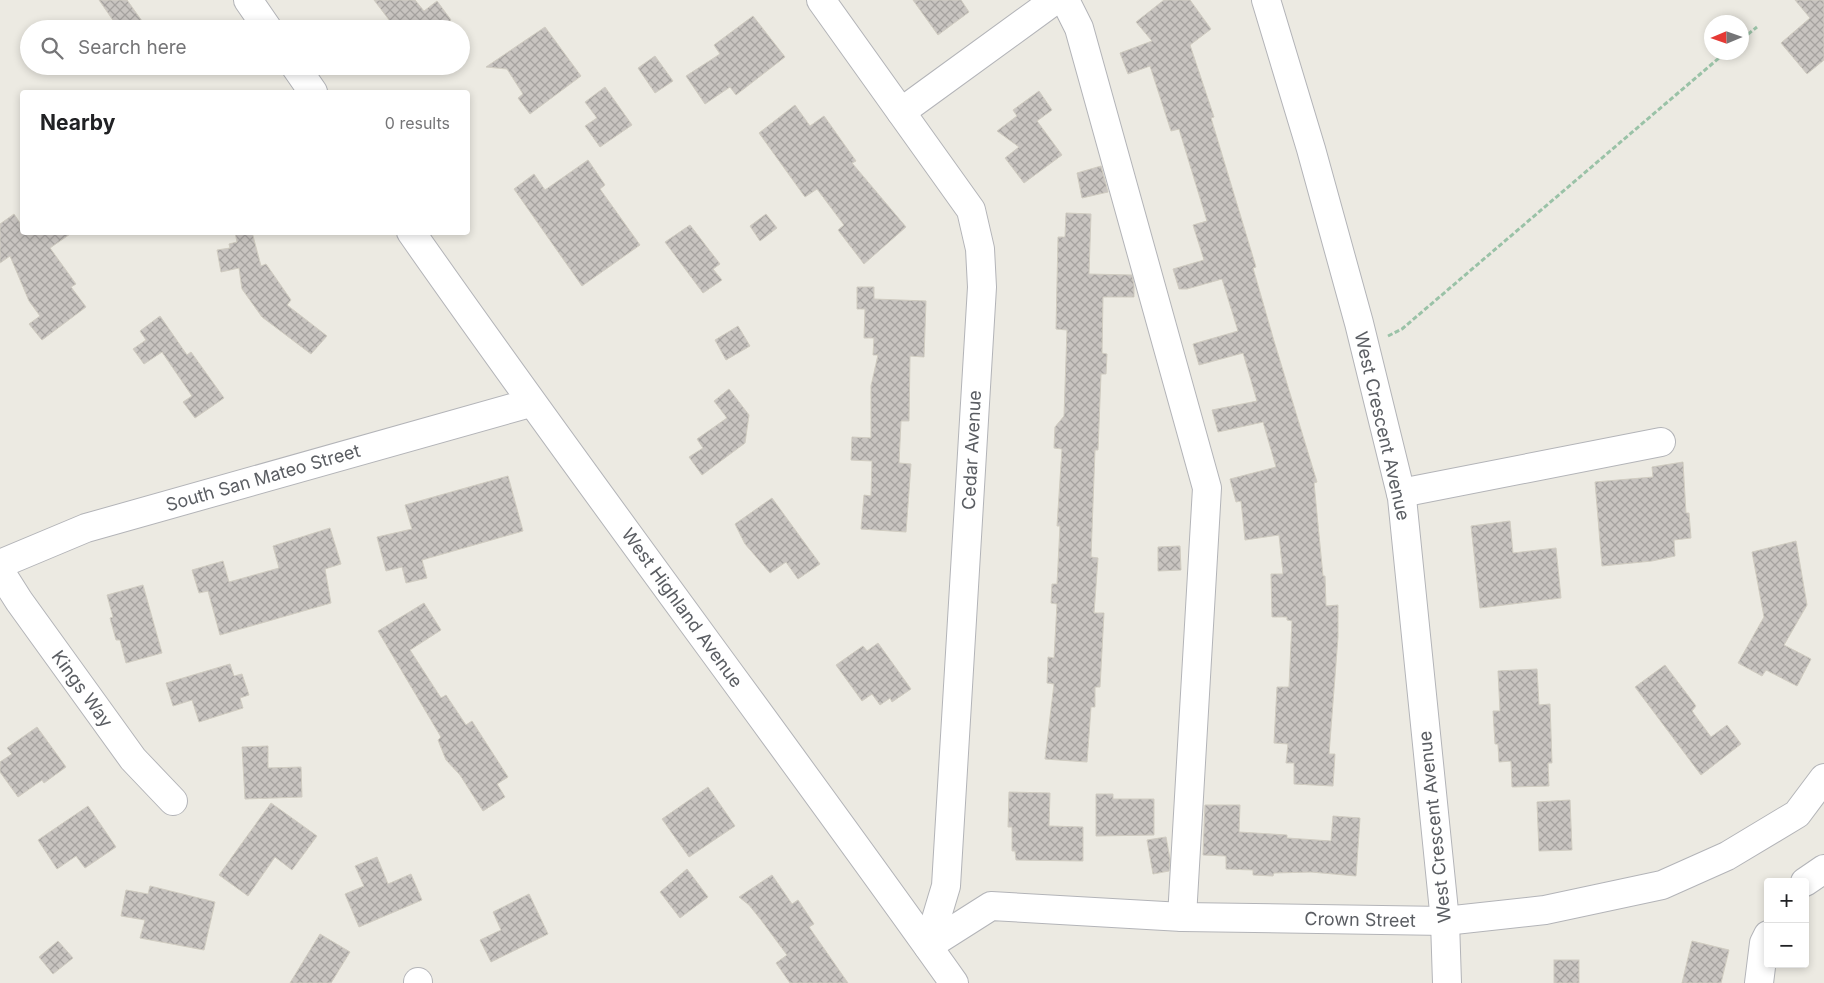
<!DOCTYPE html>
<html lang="en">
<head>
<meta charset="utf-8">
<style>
  body { margin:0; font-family:Inter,sans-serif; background:#f2f2f2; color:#202124 }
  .controls { position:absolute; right:15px; bottom:15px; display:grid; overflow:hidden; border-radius:5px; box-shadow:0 2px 8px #0003 }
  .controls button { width:45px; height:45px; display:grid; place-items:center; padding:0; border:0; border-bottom:1px solid #e0e0e0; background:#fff; color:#202124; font:25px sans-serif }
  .compass { position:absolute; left:1704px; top:15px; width:45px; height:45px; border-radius:50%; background:#fff; box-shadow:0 2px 8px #0003; rotate:268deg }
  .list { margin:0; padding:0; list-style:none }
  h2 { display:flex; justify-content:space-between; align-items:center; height:65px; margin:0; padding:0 20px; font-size:21px }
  h2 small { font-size:16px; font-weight:400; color:#757577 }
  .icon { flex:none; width:28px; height:28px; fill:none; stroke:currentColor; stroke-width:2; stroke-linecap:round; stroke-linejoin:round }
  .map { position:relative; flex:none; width:1824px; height:983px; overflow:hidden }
  .search { position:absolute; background:#fff; box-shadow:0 2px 8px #0003; left:20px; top:20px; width:450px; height:55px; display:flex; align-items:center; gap:12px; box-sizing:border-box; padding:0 18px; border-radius:28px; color:#757577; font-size:19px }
  .panel { position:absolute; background:#fff; box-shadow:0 2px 8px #0003; left:20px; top:90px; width:450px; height:145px; border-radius:5px }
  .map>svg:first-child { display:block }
  .building { fill:url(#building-cross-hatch); stroke:#d0ccc1 }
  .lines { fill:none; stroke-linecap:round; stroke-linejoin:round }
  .minor-casing { stroke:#b3b4b8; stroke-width:30 }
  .path { stroke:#9ac2a7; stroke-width:3; stroke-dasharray:5 2.5; stroke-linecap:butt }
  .minor { stroke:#fff; stroke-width:28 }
  .labels { text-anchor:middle; stroke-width:4; stroke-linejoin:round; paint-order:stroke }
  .street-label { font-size:18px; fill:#5a5d62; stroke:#fff }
</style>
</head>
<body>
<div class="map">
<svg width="1824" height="983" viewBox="0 0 1824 983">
  <defs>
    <pattern id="building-cross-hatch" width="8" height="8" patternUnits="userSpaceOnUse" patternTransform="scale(1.25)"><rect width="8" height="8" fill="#c8c4c0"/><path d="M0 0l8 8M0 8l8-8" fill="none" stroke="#a5a29f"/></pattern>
  </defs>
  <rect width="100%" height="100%" fill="#eceae2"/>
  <g class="building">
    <path d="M 99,0 L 127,0 L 142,21 L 131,29 L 119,29 Z"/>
    <path d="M 374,0 L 415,0 L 424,11 L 437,1 L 451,20 L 439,29 L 396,29 Z"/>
    <path d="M 913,0 L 961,0 L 969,12 L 938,35 Z"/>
    <path d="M 1164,0 L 1190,0 L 1211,29 L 1190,45 L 1214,117 L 1211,118 L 1256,267 L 1253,268 L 1274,341 L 1317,482 L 1314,483 L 1323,576 L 1325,576 L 1326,606 L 1338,605 L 1338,637 L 1329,754 L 1335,754 L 1333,786 L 1294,784 L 1294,763 L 1286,763 L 1288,744 L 1274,743 L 1277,687 L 1289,687 L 1292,621 L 1287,620 L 1287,617 L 1272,617 L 1271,574 L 1283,574 L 1279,535 L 1245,540 L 1241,501 L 1236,502 L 1230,479 L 1276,467 L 1263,422 L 1218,432 L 1212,410 L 1257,401 L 1243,353 L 1199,365 L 1193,344 L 1238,331 L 1222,279 L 1187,289 L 1179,289 L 1173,269 L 1204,260 L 1193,225 L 1207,221 L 1179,129 L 1171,131 L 1150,66 L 1128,74 L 1120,53 L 1152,41 L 1136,22 Z"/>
    <path d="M 1795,0 L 1824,0 L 1824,60 L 1807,74 L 1781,43 L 1810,18 Z"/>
    <path d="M 753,16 L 785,57 L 736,95 L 730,87 L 705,104 L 686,76 L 720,54 L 714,45 Z"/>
    <path d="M 545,27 L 581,76 L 530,114 L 518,98 L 523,94 L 507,69 L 486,67 Z"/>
    <path d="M 655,56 L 673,81 L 655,93 L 638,68 Z"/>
    <path d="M 605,87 L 632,125 L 600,147 L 585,126 L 597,118 L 585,102 Z"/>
    <path d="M 1039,91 L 1052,110 L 1037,121 L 1062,155 L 1024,183 L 1005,158 L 1019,147 L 997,131 L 1017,116 L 1013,110 Z"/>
    <path d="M 795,105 L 810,126 L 824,116 L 856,161 L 852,163 L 906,227 L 864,264 L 838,230 L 844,225 L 817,189 L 805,197 L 759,133 Z"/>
    <path d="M 588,160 L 605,185 L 600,189 L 640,245 L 582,286 L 514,189 L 534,174 L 545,190 Z"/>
    <path d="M 1101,166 L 1108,192 L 1082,198 L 1077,173 Z"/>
    <path d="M 1066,213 L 1091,214 L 1089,274 L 1132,275 L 1134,285 L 1134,297 L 1103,297 L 1102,353 L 1107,354 L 1106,374 L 1101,374 L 1098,450 L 1095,450 L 1091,557 L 1098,558 L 1094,613 L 1104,613 L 1100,687 L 1095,687 L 1095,707 L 1091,707 L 1087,762 L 1045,759 L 1054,684 L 1047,683 L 1048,657 L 1054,658 L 1057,604 L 1051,603 L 1052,584 L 1057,584 L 1060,526 L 1057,526 L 1062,449 L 1054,448 L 1055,427 L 1064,416 L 1067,330 L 1056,329 L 1058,237 L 1065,237 Z"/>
    <path d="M 14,214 L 22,226 L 22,232 L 73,232 L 50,248 L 76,284 L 71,287 L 86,307 L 42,340 L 29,324 L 40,316 L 29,301 L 10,256 L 0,263 L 0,224 Z"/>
    <path d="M 766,214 L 777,228 L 760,241 L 750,226 Z"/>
    <path d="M 690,225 L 720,264 L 713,269 L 722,280 L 703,293 L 665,242 Z"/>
    <path d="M 235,232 L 252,232 L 261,266 L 266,264 L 291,300 L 287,305 L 327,336 L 311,354 L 262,317 L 242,289 L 239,268 L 221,272 L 217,250 L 230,248 L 229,244 L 237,242 Z"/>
    <path d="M 857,287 L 874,287 L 874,299 L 926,301 L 924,357 L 910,356 L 909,421 L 901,421 L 899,463 L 911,464 L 906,532 L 861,529 L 864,495 L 871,496 L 872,461 L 851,460 L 852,437 L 871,438 L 871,386 L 878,355 L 873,355 L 874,338 L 864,338 L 865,309 L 857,309 Z"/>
    <path d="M 160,316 L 187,355 L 191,352 L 224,398 L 195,418 L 183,402 L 192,396 L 162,352 L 144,364 L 133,349 L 146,340 L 140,331 Z"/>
    <path d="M 738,326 L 750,346 L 726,360 L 715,340 Z"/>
    <path d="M 729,389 L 749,415 L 745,443 L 702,475 L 689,457 L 703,448 L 697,439 L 727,418 L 714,401 Z"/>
    <path d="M 1683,462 L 1686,513 L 1689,513 L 1691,538 L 1674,540 L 1675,556 L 1652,561 L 1602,566 L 1595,482 L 1653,477 L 1652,467 Z"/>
    <path d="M 508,476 L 523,531 L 422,560 L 427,578 L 406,583 L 402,567 L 386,571 L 377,537 L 412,529 L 405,505 Z"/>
    <path d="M 772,498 L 820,564 L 798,579 L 786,562 L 770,573 L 745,544 L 735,524 Z"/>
    <path d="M 1510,521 L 1513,553 L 1556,548 L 1561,598 L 1480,608 L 1471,526 Z"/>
    <path d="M 330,528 L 341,564 L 325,569 L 331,603 L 220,635 L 208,591 L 199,593 L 192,570 L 223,561 L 229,582 L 279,568 L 273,546 Z"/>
    <path d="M 1796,541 L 1807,605 L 1784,645 L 1811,659 L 1797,686 L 1766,670 L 1762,676 L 1738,663 L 1764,617 L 1752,552 Z"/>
    <path d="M 1180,546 L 1181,570 L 1158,571 L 1158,547 Z"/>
    <path d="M 143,585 L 162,653 L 126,663 L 120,640 L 116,640 L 110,618 L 113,617 L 107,595 Z"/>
    <path d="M 424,603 L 441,630 L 410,650 L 441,698 L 446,695 L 466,725 L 472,721 L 508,777 L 497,784 L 505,797 L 483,811 L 460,775 L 446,760 L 438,740 L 441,737 L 378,631 Z"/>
    <path d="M 878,643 L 911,689 L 892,702 L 890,698 L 880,705 L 872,694 L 862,701 L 836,665 L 863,646 L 867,651 Z"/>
    <path d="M 230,664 L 234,676 L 242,674 L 249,695 L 240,698 L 243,708 L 199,722 L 192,700 L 173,706 L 166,683 Z"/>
    <path d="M 1665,665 L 1696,706 L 1692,711 L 1711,737 L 1727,725 L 1741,744 L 1701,775 L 1635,687 Z"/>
    <path d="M 1537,669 L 1539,705 L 1550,704 L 1552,763 L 1548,763 L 1549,786 L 1512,787 L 1511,761 L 1499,762 L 1498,744 L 1495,744 L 1493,711 L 1500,711 L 1498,671 Z"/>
    <path d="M 37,727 L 66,767 L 44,783 L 42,780 L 18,797 L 0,772 L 0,762 L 12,754 L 7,748 Z"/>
    <path d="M 268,746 L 268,768 L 301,767 L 302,797 L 245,799 L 242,747 Z"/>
    <path d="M 708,787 L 735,826 L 689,857 L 662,819 Z"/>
    <path d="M 1009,792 L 1050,793 L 1049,826 L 1083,827 L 1083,861 L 1016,860 L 1015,851 L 1012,851 L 1012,827 L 1008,827 Z"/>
    <path d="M 1096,794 L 1113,794 L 1113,799 L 1154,799 L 1154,835 L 1096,836 Z"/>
    <path d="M 1570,800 L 1572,850 L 1539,851 L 1537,802 Z"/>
    <path d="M 271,803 L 317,836 L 292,870 L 275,857 L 248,896 L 219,875 Z"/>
    <path d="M 1205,805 L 1240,805 L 1239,832 L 1287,835 L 1287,838 L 1331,841 L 1333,816 L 1360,818 L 1356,876 L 1311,872 L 1274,873 L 1273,876 L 1253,875 L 1253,870 L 1226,869 L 1226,856 L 1203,855 Z"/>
    <path d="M 88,806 L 116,847 L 85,868 L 76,856 L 57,869 L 38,840 Z"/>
    <path d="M 1166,837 L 1170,859 L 1169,871 L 1153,874 L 1147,840 Z"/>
    <path d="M 377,857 L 388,884 L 411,874 L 422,900 L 359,927 L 345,894 L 364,886 L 355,866 Z"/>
    <path d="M 687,869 L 708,897 L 680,918 L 660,892 Z"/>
    <path d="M 772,875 L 792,904 L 798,900 L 814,924 L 809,927 L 848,983 L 790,983 L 776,963 L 787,955 L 761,920 L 749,905 L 739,897 Z"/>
    <path d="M 150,886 L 215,902 L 204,950 L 140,938 L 145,920 L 121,916 L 126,890 L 148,894 Z"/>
    <path d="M 529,894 L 548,934 L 491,962 L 480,940 L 501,930 L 493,912 Z"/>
    <path d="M 320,934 L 350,952 L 331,983 L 290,983 Z"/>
    <path d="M 58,941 L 73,958 L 53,974 L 39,957 Z"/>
    <path d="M 1692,941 L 1729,950 L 1721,983 L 1682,983 Z"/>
    <rect x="1554" y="960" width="25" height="23"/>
  </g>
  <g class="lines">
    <g class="minor-casing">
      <g id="minor">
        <path d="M 248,0 L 268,29"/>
        <path d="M 821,0 L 971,210 L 980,249 L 982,287 L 946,886 L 928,946"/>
        <path d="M 1065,0 L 1079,28 L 1207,488 L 1182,917"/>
        <path d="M 1266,0 L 1311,149 L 1359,323 L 1402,498 L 1445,921 L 1447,983"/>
        <path d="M 295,66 L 313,92"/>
        <path d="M 901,112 L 1055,0"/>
        <path d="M 411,232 C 588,485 775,731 954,983"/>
        <path d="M 1401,493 L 1661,442"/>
        <path d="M 0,564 L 86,528 L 530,403"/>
        <path d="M 0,571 L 19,601 L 133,759 L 173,801"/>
        <path d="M 1805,882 L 1824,869"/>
        <path d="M 928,946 L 991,906 L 1182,917 L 1445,921 L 1545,910 L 1662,885 L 1727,856 L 1797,814 L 1824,778"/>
        <path d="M 418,983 L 418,982"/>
        <path d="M 1759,983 L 1764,943 L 1768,935"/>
      </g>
    </g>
    <g class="path">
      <path d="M 1742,39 L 1757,27"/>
      <path d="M 1388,336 L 1402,329 L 1726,52"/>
    </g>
    <use href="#minor" class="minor"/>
  </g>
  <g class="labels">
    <g class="street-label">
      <text transform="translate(1382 426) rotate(77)" y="6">West Crescent Avenue</text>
      <text transform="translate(972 450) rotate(-87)" y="6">Cedar Avenue</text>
      <text transform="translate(263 478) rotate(-16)" y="6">South San Mateo Street</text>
      <text transform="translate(682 608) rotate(54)" y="6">West Highland Avenue</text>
      <text transform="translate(82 689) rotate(54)" y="6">Kings Way</text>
      <text transform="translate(1435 827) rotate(-96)" y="6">West Crescent Avenue</text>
      <text transform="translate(1360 920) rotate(1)" y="6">Crown Street</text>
    </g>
  </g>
</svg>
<div class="controls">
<button>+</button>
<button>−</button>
</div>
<svg class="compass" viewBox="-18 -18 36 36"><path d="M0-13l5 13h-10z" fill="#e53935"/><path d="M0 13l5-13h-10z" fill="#757577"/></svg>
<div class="search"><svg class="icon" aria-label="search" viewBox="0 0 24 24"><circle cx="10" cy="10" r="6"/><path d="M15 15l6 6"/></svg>Search here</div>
<section class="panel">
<h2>Nearby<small>0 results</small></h2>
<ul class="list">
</ul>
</section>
</div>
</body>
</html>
